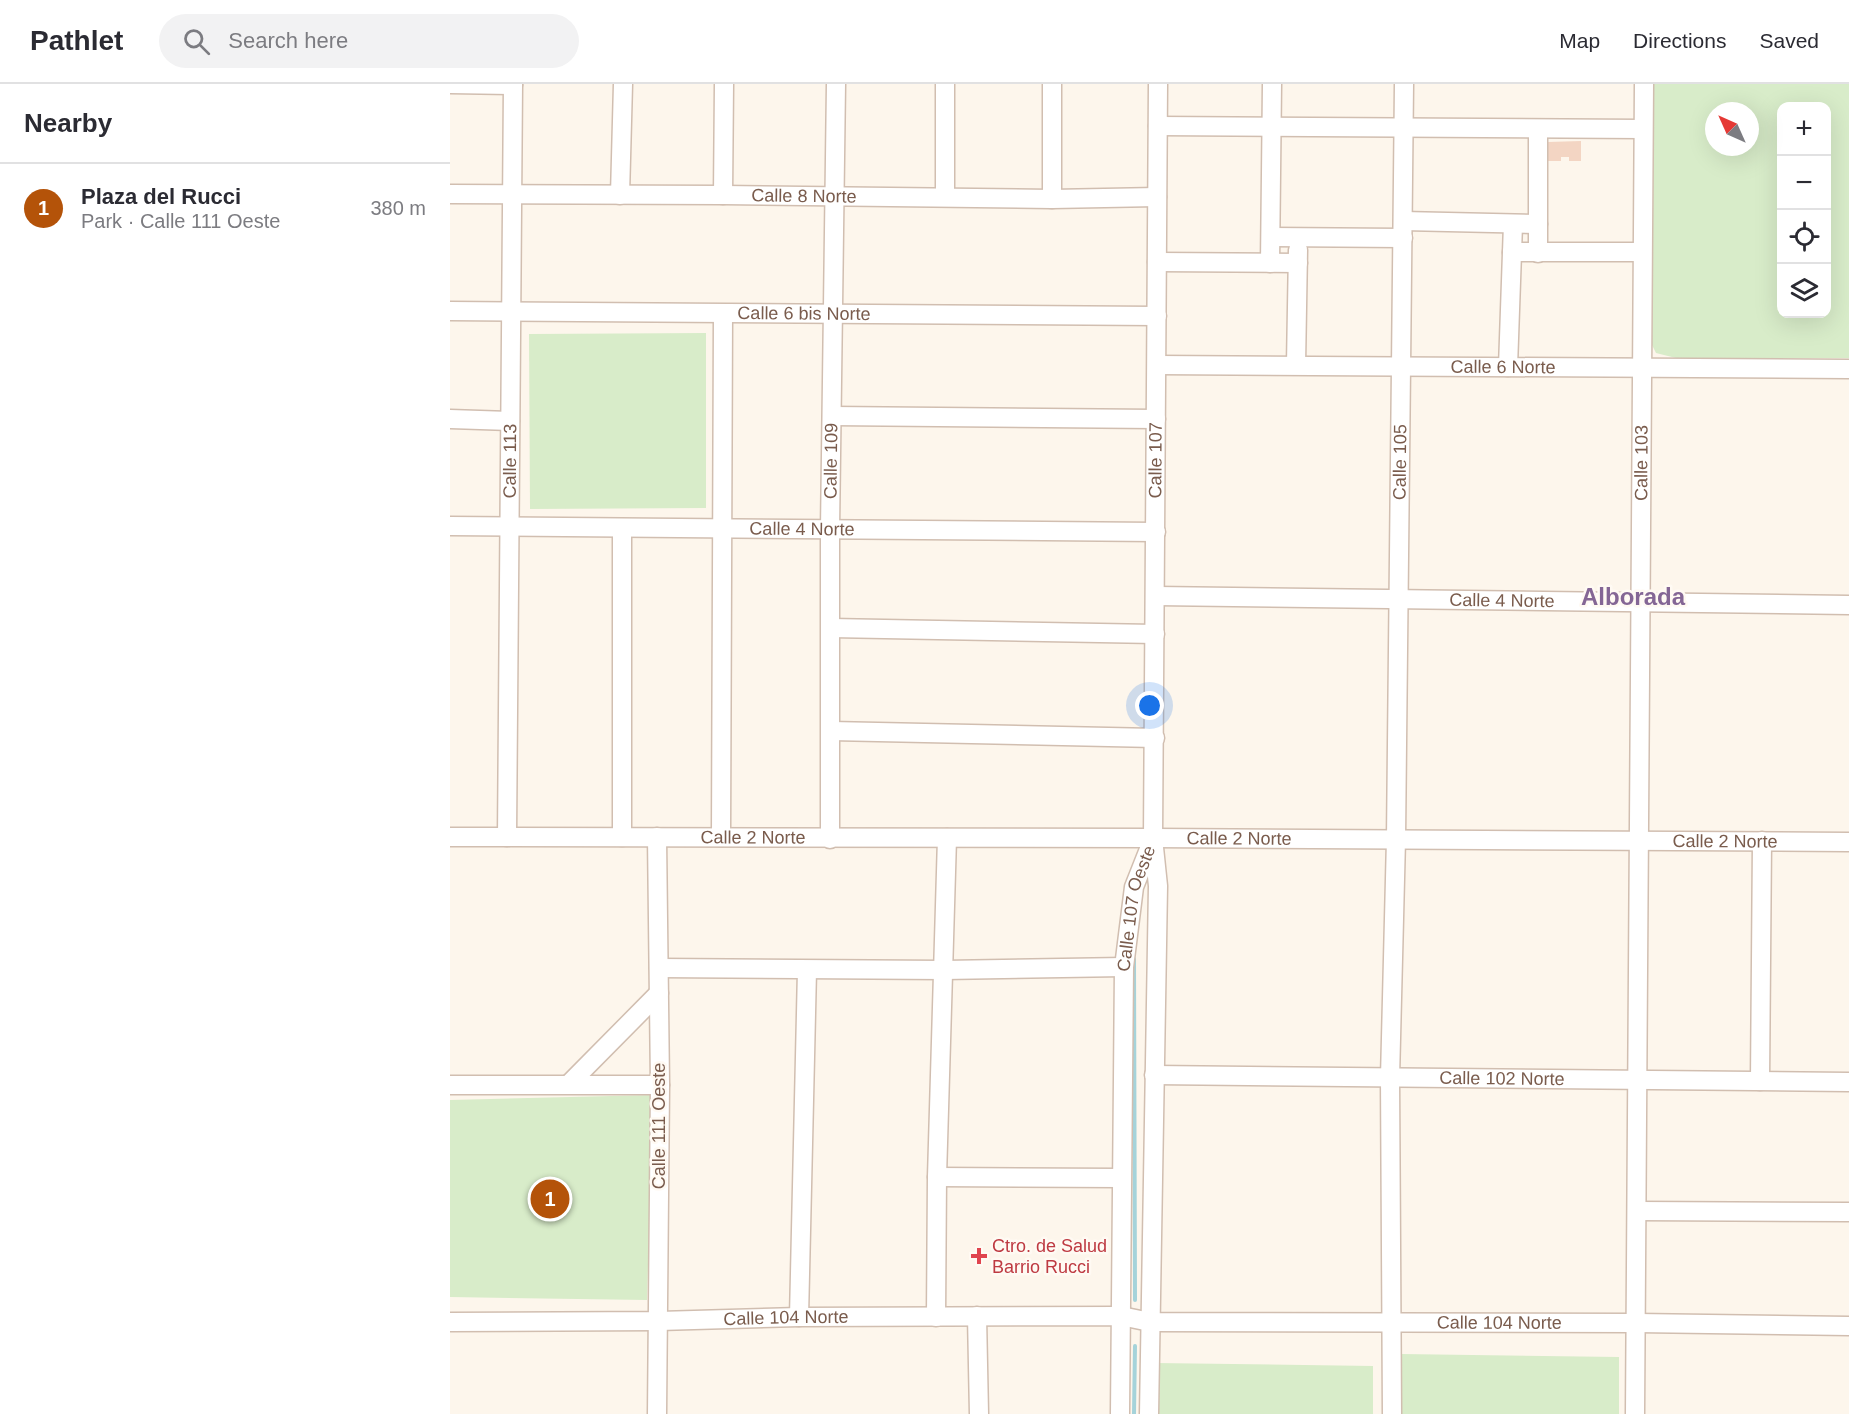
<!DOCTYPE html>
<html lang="en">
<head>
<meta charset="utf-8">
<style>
  body { margin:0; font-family:Helvetica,sans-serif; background:#f2f2f3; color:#2b2b33 }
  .controls { position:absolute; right:18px; top:18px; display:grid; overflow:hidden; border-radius:12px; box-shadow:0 6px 24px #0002 }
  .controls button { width:54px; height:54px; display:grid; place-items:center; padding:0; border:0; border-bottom:2px solid #e1e1e2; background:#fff; color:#2b2b33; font:30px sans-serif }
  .compass { position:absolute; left:1255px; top:18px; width:54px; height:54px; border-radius:50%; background:#fff; box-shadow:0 6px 24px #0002; rotate:315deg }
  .you { position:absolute; left:700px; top:622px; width:21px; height:21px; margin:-15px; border:4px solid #fff; border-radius:50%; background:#1a73e8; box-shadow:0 0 0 9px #1a73e833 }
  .badge { display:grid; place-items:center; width:39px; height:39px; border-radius:50%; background:#b45309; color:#fff; font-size:20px; font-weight:700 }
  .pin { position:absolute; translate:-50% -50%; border:3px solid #fff; box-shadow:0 2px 6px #0006 }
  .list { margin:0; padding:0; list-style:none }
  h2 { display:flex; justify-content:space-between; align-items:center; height:78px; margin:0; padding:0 24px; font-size:26px }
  h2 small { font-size:20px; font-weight:400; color:#7c7c81 }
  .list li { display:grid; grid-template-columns:39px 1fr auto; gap:18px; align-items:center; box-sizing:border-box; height:90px; padding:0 24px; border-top:2px solid #e1e1e2 }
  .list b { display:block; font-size:22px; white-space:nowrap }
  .list p { margin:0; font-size:20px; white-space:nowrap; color:#7c7c81 }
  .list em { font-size:20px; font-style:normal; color:#7c7c81 }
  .icon { flex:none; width:33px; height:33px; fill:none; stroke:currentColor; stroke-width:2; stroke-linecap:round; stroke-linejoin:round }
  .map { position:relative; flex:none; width:1399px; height:1330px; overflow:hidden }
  header { display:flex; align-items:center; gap:36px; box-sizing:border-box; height:84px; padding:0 30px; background:#fff; border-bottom:2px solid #e1e1e2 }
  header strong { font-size:28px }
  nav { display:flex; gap:33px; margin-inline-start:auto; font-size:21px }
  .search { width:420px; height:54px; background:#f2f2f3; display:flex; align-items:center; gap:15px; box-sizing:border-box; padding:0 21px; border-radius:33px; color:#7c7c81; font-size:22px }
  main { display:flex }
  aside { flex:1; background:#fff }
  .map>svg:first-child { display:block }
  .green { fill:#d8ecc9; fill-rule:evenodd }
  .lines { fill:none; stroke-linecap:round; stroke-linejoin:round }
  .stream { stroke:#a5d3da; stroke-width:4 }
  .building { fill:#f3d5c3 }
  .minor-casing { stroke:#d1beb0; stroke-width:21 }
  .minor { stroke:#fff; stroke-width:18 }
  .health-dot { fill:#e0444e; stroke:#fffaf3; stroke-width:2 }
  .labels { text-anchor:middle; stroke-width:5; stroke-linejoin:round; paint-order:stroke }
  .street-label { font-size:18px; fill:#7a5c4d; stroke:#fffaf3 }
  .health-label { font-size:18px; fill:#be3a42; stroke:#fffaf3; text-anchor:start }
  .district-label { font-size:24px; font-weight:bold; fill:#846695; stroke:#fffaf3 }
</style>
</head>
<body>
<header>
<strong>Pathlet</strong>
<div class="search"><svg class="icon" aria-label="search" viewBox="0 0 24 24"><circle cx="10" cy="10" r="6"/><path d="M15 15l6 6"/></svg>Search here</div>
<nav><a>Map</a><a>Directions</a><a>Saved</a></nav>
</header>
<main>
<aside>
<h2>Nearby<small></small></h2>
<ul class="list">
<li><span class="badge">1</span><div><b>Plaza del Rucci</b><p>Park · Calle 111 Oeste</p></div><em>380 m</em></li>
</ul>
</aside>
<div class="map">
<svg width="1399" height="1330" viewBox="0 0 1399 1330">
  <rect width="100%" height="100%" fill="#fdf6ec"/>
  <g class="green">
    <path d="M 1203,0 L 1399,0 L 1399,274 L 1226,274 L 1206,269 L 1202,261 ZM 1376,22 L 1376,230 L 1332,230 L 1332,22 ZM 1264,27 L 1300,27 L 1300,63 L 1264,63 Z"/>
    <path d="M 256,249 L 256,424 L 80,425 L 79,250 Z"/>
    <path d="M 203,1011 L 197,1216 L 0,1213 L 0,1016 Z"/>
    <path d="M 951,1270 L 1169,1273 L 1169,1330 L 952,1330 Z"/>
    <path d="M 705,1279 L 923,1282 L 923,1330 L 705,1330 Z"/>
  </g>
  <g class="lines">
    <g class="stream">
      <path d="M 684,875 L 685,1216"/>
      <path d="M 684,1330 L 685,1262"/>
    </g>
  </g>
  <path class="building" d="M 1131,57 L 1131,77 L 1119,77 L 1119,73 L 1111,73 L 1111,77 L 1098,77 L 1098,58 Z"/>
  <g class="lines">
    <g class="minor-casing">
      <g id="minor">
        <path d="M 0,0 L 63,1"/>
        <path d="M 708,42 L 1193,45"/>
        <path d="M 1088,45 L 1088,169"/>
        <path id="s1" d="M 0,110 L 273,111 L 602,115 L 707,113"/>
        <path d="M 170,111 L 173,0"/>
        <path d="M 273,111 L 274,0"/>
        <path d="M 495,113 L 495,0"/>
        <path d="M 602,115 L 602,0"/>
        <path d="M 953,137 L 1088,140"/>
        <path d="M 821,153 L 953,154"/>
        <path d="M 1062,168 L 1192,168"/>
        <path d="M 707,178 L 848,179"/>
        <path d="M 820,179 L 822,0"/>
        <path id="s2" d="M 0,227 L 707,232"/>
        <path id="s3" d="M 707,281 L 1399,285"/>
        <path d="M 846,281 L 848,166"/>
        <path d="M 1058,283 L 1063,140"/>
        <path d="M 382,332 L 706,335"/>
        <path d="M 0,335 L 60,337"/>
        <path id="s4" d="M 0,442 L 706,448"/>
        <path id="s5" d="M 706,512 L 1399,521"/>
        <path d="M 381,544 L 705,550"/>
        <path d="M 381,647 L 705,654"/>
        <path id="s6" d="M 0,753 L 703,754 L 1399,758"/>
        <path id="s7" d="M 57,753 L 63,0"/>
        <path d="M 172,753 L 172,444"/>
        <path d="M 207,753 L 210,1001 L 207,1330"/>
        <path d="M 271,753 L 273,230"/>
        <path id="s8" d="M 380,755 L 380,445 L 386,0"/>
        <path d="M 209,884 L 494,886 L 674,883"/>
        <path id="s9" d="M 704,991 L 1399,998"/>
        <path d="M 1310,997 L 1312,757"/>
        <path d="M 119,1000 L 209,909"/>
        <path d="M 0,1001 L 210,1001"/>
        <path d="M 487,1093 L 671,1094"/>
        <path d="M 1187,1127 L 1399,1128"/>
        <path d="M 527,1232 L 529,1330"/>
        <path d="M 349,1233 L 357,886"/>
        <path d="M 486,1233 L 487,1093 L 497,754"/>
        <path id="s10" d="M 0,1238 L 209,1237 L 349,1233 L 671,1232 L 700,1238 L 1187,1239 L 1399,1242"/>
        <path id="s11" d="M 670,1330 L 674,883 L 684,803 L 703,755"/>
        <path id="s12" d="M 699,1330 L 708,802 L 703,754 L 708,0"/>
        <path id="s13" d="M 942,1330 L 940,994 L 946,755 L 954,0"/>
        <path id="s14" d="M 1185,1330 L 1194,0"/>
      </g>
    </g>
    <use href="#minor" class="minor"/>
  </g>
  <path class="health-dot" d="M526 1163h6v6h6v6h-6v6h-6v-6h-6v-6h6z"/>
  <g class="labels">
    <g class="street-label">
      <text dy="6" stroke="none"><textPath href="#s1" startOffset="354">Calle 8 Norte</textPath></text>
      <text dy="6" stroke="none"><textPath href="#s2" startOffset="354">Calle 6 bis Norte</textPath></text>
      <text dy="6" stroke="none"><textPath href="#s3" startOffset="346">Calle 6 Norte</textPath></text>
      <text dy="6" stroke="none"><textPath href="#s7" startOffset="376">Calle 113</textPath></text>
      <text dy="6" stroke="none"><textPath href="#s8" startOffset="378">Calle 109</textPath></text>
      <text dy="6" stroke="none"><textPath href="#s12" startOffset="954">Calle 107</textPath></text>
      <text dy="6" stroke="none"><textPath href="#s13" startOffset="952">Calle 105</textPath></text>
      <text dy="6" stroke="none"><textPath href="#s14" startOffset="951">Calle 103</textPath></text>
      <text dy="6" stroke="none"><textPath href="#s4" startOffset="352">Calle 4 Norte</textPath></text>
      <text dy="6" stroke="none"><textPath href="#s5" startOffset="346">Calle 4 Norte</textPath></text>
      <text dy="6" stroke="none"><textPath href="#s6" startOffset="303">Calle 2 Norte</textPath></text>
      <text dy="6" stroke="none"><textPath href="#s6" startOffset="789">Calle 2 Norte</textPath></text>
      <text dy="6" stroke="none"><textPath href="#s6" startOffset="1275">Calle 2 Norte</textPath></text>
      <text dy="6" stroke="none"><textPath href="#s11" startOffset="507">Calle 107 Oeste</textPath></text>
      <text dy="6" stroke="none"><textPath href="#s9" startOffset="348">Calle 102 Norte</textPath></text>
      <text transform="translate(209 1042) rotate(-90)" y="6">Calle 111 Oeste</text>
      <text dy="6" stroke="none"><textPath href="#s10" startOffset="336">Calle 104 Norte</textPath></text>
      <text dy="6" stroke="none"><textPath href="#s10" startOffset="1050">Calle 104 Norte</textPath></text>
    </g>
    <g class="health-label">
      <text x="542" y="1168">Ctro. de Salud<tspan x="542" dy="21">Barrio Rucci</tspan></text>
    </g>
    <g class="district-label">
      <text x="1183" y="521">Alborada</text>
    </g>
  </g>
</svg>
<div class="controls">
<button>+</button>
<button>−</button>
<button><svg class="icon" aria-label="locate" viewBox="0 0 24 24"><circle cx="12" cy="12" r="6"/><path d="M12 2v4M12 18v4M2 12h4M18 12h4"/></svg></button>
<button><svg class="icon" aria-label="layers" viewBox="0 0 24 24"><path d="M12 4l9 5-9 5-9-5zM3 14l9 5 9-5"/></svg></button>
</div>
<svg class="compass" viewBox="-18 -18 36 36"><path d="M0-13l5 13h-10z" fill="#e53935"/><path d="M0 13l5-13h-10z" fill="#7c7c81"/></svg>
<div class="you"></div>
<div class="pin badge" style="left:100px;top:1115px">1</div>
</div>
</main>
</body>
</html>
